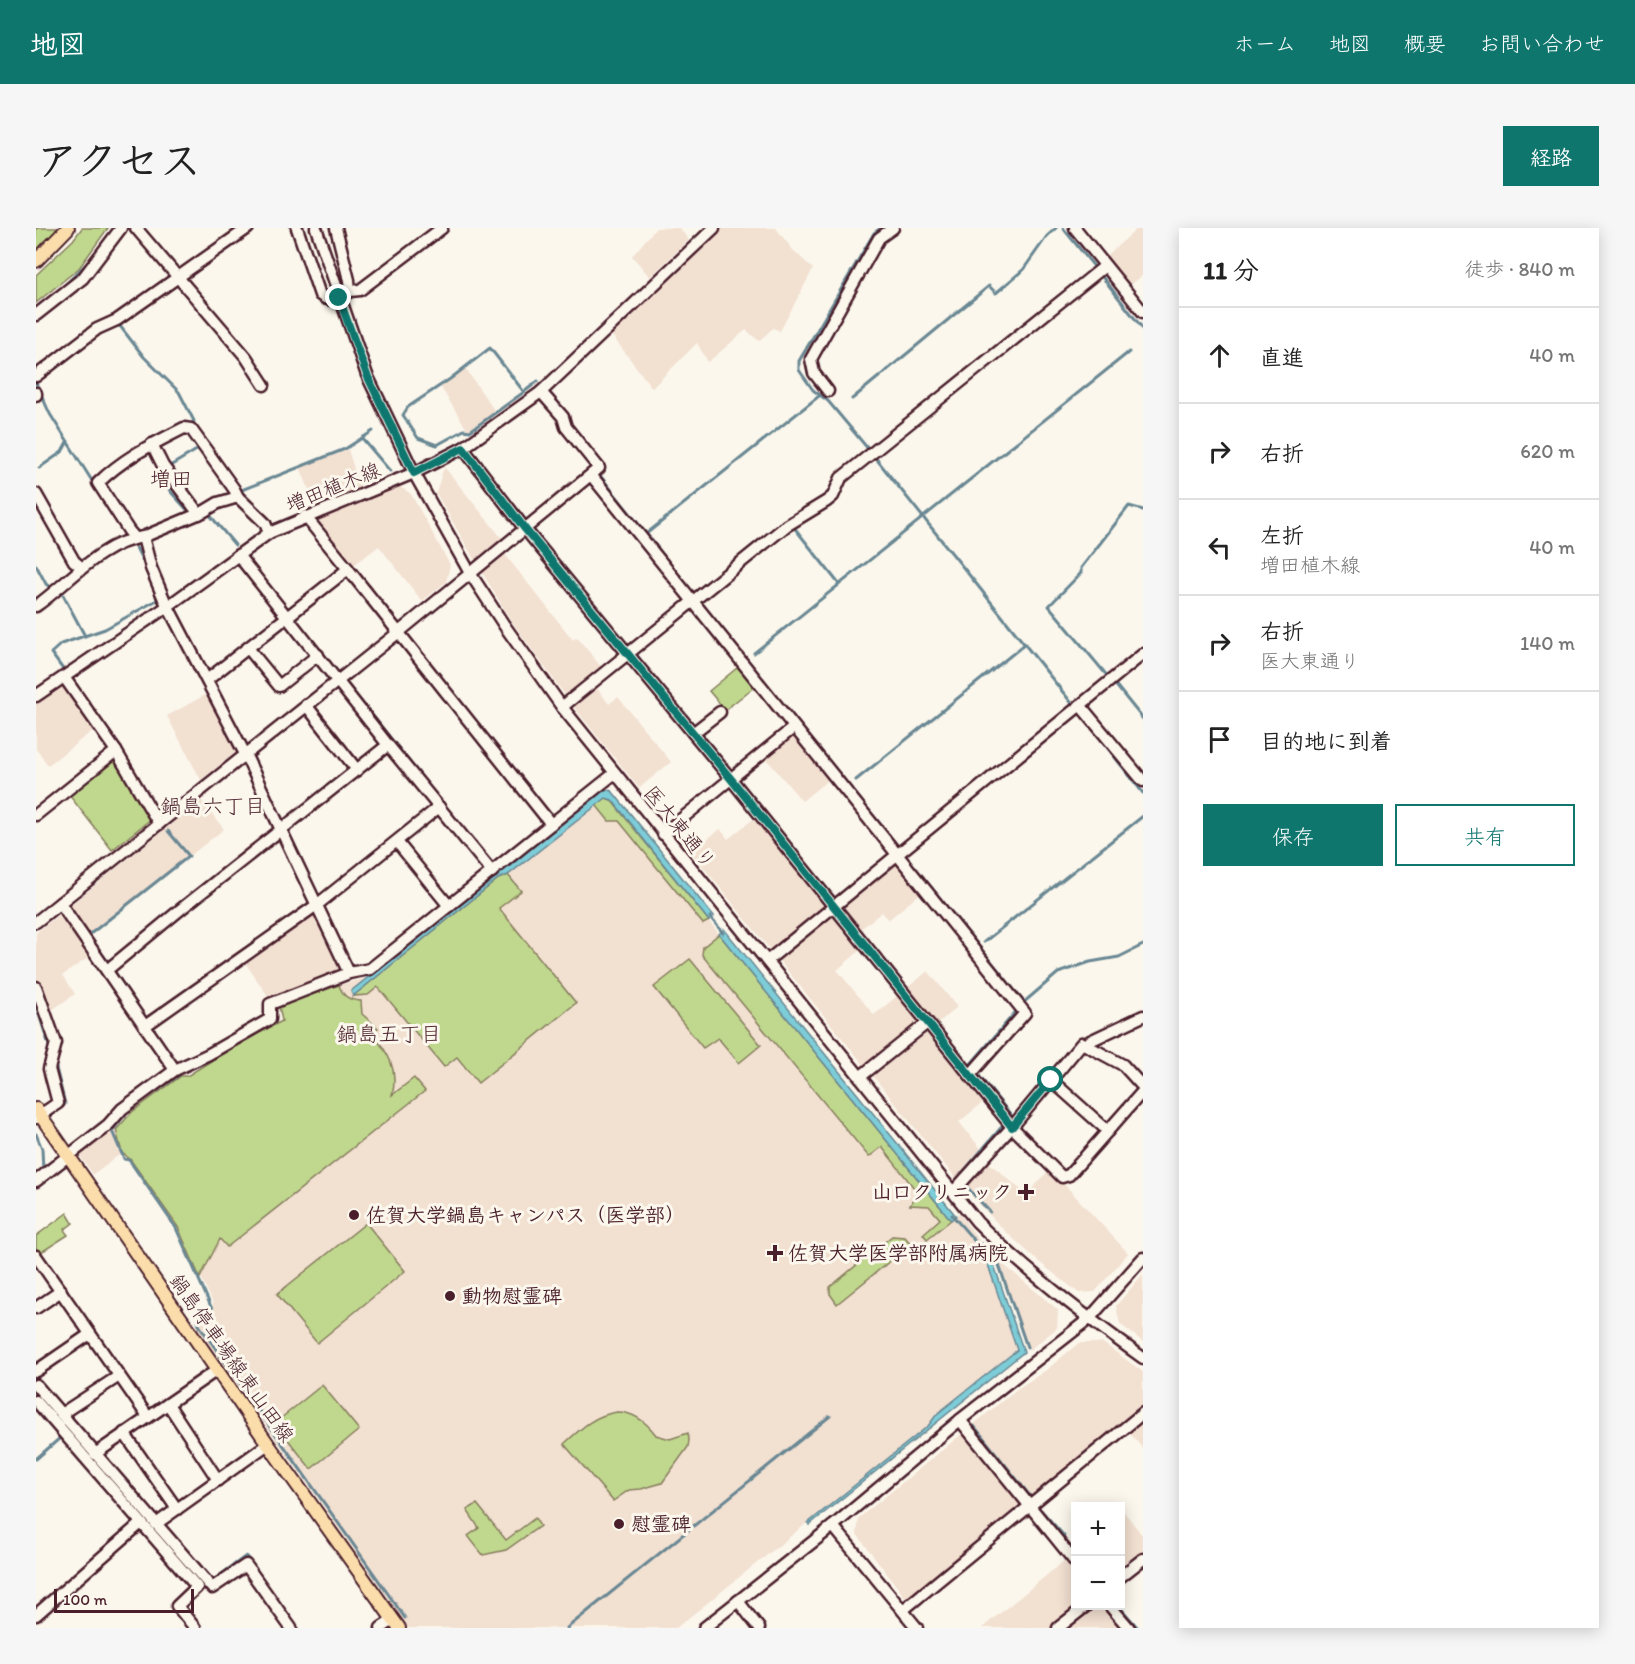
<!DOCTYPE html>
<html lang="ja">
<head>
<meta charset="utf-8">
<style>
  body { margin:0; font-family:Itim,"Klee One",sans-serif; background:#f6f6f6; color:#222 }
  .controls { position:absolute; right:18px; bottom:18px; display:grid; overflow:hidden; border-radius:0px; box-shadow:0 3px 15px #0003 }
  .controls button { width:54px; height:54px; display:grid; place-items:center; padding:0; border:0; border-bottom:2px solid #e0e0e0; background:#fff; color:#222; font:30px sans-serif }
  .scale { position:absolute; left:18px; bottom:15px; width:140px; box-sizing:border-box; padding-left:6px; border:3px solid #4a1f2b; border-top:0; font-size:16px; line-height:21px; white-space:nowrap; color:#4a1f2b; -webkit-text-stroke:4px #fbf7ec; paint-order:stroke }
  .stop { position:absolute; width:18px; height:18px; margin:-14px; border:4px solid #0f766e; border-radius:50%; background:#fff }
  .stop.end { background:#0f766e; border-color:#fff; box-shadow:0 2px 6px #0008 }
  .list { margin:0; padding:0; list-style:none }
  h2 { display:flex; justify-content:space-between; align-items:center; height:78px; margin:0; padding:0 24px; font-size:26px }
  h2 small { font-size:20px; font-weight:400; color:#767676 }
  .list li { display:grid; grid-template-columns:39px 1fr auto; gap:18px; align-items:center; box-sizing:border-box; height:96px; padding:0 24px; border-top:2px solid #e0e0e0 }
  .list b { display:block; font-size:22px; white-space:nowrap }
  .list p { margin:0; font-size:20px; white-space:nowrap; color:#767676 }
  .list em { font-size:20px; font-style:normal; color:#767676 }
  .actions { display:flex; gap:12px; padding:18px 24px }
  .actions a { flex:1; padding:14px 0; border:2px solid #0f766e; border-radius:0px; text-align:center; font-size:21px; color:#0f766e }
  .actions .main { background:#0f766e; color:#fff }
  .icon { flex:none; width:33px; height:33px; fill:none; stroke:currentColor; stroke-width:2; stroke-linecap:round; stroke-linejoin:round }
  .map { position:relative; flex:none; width:1107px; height:1400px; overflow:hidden; border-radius:0px }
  header { display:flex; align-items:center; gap:36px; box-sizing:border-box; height:84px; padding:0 30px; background:#0f766e; color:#fff }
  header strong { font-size:28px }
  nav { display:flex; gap:33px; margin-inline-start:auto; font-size:21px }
  .intro { display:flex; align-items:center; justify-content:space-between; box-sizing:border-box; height:144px; padding:0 36px }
  h1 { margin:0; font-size:42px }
  .button { padding:15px 27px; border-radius:0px; background:#0f766e; color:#fff; font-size:21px; font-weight:700 }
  main { display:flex; gap:36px; padding:0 36px }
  aside { flex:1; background:#fff; border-radius:0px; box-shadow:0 3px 15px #0003 }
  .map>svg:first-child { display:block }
  .built { fill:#f2e0d1 }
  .green { fill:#c0d88e; stroke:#857c5c; stroke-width:1.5 }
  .water { fill:#7dcdd8; stroke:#698793; stroke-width:1.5 }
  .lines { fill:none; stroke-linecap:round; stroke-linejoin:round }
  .stream { stroke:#698793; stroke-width:3 }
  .minor-casing { stroke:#4a1f2b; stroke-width:15 }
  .major-casing { stroke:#4a1f2b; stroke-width:16 }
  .minor { stroke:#fbf7ec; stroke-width:10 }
  .major { stroke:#faddab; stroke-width:12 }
  .route { stroke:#0f766e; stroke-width:8 }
  .poi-dot { fill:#4a1f2b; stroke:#fbf7ec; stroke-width:2 }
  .labels { text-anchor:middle; stroke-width:6; stroke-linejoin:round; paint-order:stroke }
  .street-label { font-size:20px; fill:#4a1f2b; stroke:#fbf7ec }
  .poi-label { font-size:20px; font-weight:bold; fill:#4a1f2b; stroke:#fbf7ec; text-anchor:start }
  .neighbourhood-label { font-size:21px; fill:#4a1f2b; stroke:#fbf7ec }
</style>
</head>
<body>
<header>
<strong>地図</strong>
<nav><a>ホーム</a><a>地図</a><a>概要</a><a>お問い合わせ</a></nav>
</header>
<div class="intro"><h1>アクセス</h1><a class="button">経路</a></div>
<main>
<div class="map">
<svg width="1107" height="1400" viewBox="0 0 1107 1400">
  <rect width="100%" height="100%" fill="#fbf7ec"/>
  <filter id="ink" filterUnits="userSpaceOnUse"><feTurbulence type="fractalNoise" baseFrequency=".0167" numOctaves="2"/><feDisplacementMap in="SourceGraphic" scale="12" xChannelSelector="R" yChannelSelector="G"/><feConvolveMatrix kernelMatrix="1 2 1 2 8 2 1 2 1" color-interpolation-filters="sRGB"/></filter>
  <g filter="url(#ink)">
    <g class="built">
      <path d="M 620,0 L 643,0 L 653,12 L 614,49 L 596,28 Z"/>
      <path d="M 687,0 L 740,0 L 756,21 L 777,41 L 744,103 L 737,100 L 723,113 L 710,102 L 672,134 L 661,115 L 616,160 L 575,106 Z"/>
      <path d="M 1102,0 L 1107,0 L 1107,47 L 1091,60 L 1067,31 Z"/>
      <path d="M 429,140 L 460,185 L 432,203 L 404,158 Z"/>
      <path d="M 312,222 L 324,259 L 279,276 L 264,239 Z"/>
      <path d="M 409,240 L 469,314 L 463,319 L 537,412 L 541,409 L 569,444 L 556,454 L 573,476 L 582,469 L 635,534 L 603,560 L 537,478 L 476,394 L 438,331 L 400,265 L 407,242 Z"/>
      <path d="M 363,258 L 375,266 L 414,337 L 410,354 L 386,373 L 343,318 L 314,340 L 275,290 Z"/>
      <path d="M 34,451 L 59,501 L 12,537 L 0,521 L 0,474 Z"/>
      <path d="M 171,466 L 200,524 L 165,552 L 131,488 Z"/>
      <path d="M 756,505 L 793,551 L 766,573 L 728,528 Z"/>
      <path d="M 570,570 L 575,572 L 914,992 L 923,985 L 945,1015 L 940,1019 L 952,1037 L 981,1122 L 901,1186 L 892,1198 L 640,1400 L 371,1400 L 357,1377 L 160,1098 L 177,1086 L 177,1075 L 142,999 L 126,974 L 94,931 L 86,925 L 57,946 L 44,928 L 45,921 L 72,903 L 80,902 L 96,884 L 145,848 L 151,848 L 202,816 L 246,793 L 243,778 L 303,757 L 343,747 L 462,651 L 472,647 Z"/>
      <path d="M 165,572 L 188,601 L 47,712 L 56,727 L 27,747 L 39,766 L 13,784 L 0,751 L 0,705 Z"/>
      <path d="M 720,589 L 792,677 L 855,626 L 886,664 L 852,692 L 846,684 L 817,707 L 827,720 L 801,742 L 838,787 L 892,743 L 921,779 L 894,802 L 950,872 L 923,894 L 946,922 L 951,933 L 991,967 L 1014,941 L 1092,1025 L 1059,1064 L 1043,1065 L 1003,1034 L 967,1001 L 927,959 L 655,624 L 684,601 L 692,611 Z"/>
      <path d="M 280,683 L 308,743 L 234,771 L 208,733 Z"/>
      <path d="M 961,1031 L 1022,1082 L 1021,1100 L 993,1122 Z"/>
      <path d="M 1107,1046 L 1107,1114 L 1084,1096 L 1080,1078 Z"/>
      <path d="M 1043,1115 L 1067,1115 L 1107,1144 L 1107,1221 L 1087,1197 L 871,1372 L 821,1306 L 823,1290 L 981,1161 L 1009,1143 Z"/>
      <path d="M 1088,1284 L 1107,1308 L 1107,1324 L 1085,1342 L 1085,1287 Z"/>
      <path d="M 1039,1324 L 1040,1378 L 1042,1378 L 1014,1400 L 946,1400 Z"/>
      <path d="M 1059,1378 L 1070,1378 L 1088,1400 L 1038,1400 L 1035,1396 Z"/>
    </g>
    <g class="green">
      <path d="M 0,0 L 25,0 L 0,26 Z"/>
      <path d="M 46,0 L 72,0 L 43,40 L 0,75 L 0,47 L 37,12 Z"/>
      <path d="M 702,439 L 718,459 L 689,482 L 673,463 Z"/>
      <path d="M 80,530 L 115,591 L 76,622 L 33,567 Z"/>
      <path d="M 570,570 L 575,572 L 673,693 L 667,696 L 583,593 L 573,593 L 560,577 Z"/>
      <path d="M 472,647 L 485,663 L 463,680 L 540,775 L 442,855 L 421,829 L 408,839 L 342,759 L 332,767 L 317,768 L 462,651 Z"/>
      <path d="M 683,706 L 915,992 L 891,1011 L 887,1006 L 904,991 L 893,978 L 874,977 L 882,965 L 846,919 L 833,929 L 666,727 L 667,719 Z"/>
      <path d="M 654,731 L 725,817 L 703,835 L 682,810 L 667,820 L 618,759 Z"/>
      <path d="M 303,757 C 307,769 313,772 325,773 L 326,786 L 342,800 L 336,805 C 352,824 363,842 356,867 L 378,850 L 389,863 L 191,1019 L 184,1011 L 164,1050 L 142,999 L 94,931 L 86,925 L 80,902 L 96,884 L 145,848 L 151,848 L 199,818 L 246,793 L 243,778 Z"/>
      <path d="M 31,985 L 37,995 L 28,1002 L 32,1007 L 4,1025 L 0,1020 L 0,1008 Z"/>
      <path d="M 330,995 L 369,1043 L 281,1115 L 241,1066 Z"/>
      <path d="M 856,1008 L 869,1009 L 875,1016 L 801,1076 L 794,1066 L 794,1059 Z"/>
      <path d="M 286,1157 L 323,1202 L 275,1241 L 239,1195 Z"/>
      <path d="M 581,1184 C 598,1184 611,1195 620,1207 L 634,1211 L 652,1205 L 653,1212 L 652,1219 L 626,1255 L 605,1261 L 593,1262 L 577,1273 L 528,1216 C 544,1201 558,1187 581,1184 Z"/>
      <path d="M 441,1276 L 470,1312 L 499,1290 L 504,1298 L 470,1322 L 447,1327 L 432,1308 L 443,1300 L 431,1282 Z"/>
    </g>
    <g class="water">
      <path d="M 567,561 L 576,563 L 678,689 L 673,693 L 576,572 L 570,570 L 472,647 L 462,651 L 317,768 L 315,763 Z"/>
      <path d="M 688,701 L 920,988 L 915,992 L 683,706 Z"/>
      <path d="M 945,1015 L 957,1034 L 988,1124 L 773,1297 L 772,1295 L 892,1198 L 901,1186 L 981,1122 L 952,1037 L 940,1018 Z"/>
    </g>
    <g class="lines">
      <g class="stream">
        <path d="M 1027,0 L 1060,41"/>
        <path d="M 68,13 L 78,0"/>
        <path d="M 1064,46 L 1107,101"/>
        <path d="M 26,60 L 55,31"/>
        <path d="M 78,98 L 84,98 L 108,129 L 143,164 L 158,193 L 154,198"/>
        <path d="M 0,155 L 10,146"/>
        <path d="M 0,155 L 14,186 L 58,256"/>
        <path d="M 488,164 L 434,203 L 428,202 L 401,217 L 382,210 L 367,187 L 372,179 L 414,151 L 454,120 L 488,164 L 502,153"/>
        <path d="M 816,171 L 953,58 L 960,65 L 987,42 L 1011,8 L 1020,0"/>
        <path d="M 326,210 L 354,243"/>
        <path d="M 833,222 L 792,173 L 777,162 L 763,142 L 763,133 L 838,5 L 845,0"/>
        <path d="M 838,228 L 1038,478"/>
        <path d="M 134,238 L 164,220"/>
        <path d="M 3,240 L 26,224 L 32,213"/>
        <path d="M 127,245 L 124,247 L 134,263 L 154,285"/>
        <path d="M 562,245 L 659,367"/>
        <path d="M 203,263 L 309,221 L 337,203"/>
        <path d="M 173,286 L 199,317"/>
        <path d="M 757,298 L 803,356"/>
        <path d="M 610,306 L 783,168"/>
        <path d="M 97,314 L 109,337"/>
        <path d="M 0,337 L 10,356 L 15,360 L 17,359"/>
        <path d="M 26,365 L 49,408"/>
        <path d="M 663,372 L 988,774"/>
        <path d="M 718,425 L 1093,124"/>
        <path d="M 26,440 L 15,425 L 25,416 L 69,401 L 121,372 L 118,360"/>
        <path d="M 1073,450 L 1013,378 L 1045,345 L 1045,340 L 1093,278 L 1107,282"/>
        <path d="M 1078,455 L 1107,491"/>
        <path d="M 312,457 L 429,603"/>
        <path d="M 1048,490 L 1107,565"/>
        <path d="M 196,512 L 200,521"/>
        <path d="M 209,539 L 239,601"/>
        <path d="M 820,552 L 989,416"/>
        <path d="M 674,689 L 687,705"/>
        <path d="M 948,714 L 1107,588"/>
        <path d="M 72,734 L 53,707 L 153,628 L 132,603"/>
        <path d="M 79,744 L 109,789"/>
        <path d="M 987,775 L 1022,745 L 1054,734 L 1083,729 L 1107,717"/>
        <path d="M 0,777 L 14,821"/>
        <path d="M 117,800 L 128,816"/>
        <path d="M 143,847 L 92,883 L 76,903 L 88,931 L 93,932 L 140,1000 L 176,1081 L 162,1092 L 163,1097 L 369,1390"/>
        <path d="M 17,885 L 29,876 L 19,836"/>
        <path d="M 973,890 L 975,887 L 934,837 L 983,780"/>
        <path d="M 0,906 L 6,921 L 7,942"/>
        <path d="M 924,951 L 922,950 L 969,895"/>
        <path d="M 928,956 L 954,984"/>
        <path d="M 916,987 L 943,1018"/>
        <path d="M 963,1037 L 991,1119"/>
        <path d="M 938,1198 L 994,1268"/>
        <path d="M 0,1231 L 24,1210"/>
        <path d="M 1005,1282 L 1028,1308"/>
        <path d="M 164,1362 L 210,1328 L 232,1359"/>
        <path d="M 1083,1378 L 1102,1400"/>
        <path d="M 531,1400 L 794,1188"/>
      </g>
      <g class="minor-casing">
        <g id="minor">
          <path d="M 100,0 L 210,129 L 228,157"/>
          <path d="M 261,0 L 284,67 C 295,76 303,71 314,63 L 313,52 L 300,0"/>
          <path d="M 280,0 L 331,147 L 378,245 L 434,345 L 468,397 L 526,479 L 941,994 C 992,1045 1049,1088 1107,1130"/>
          <path d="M 1039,0 L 1107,84"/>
          <path d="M 314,63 L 324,62 L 406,0"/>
          <path d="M 0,87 L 47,50 L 85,0"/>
          <path d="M 0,148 L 61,101 L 81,92 L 212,0"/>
          <path d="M 792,163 L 778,145 L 775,131 L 843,10 L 857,0"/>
          <path d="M 0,165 L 0,167"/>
          <path d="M 116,216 L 127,238 L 163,286"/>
          <path d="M 427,220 L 489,301 L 695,551 L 934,847 L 976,899 L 1026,949 L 1033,947 L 1107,863"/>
          <path d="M 555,247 L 989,785 L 934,847"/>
          <path d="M 0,266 L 38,333 L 45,339"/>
          <path d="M 269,288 L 312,341"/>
          <path d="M 107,309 L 115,340 L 128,371 L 209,526 L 313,745"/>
          <path d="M 99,310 L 93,303 L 62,255 C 89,229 115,217 148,200 L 155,201 L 198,261 L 202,269"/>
          <path d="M 202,327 L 352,517 L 456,644"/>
          <path d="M 0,378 C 33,355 64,315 107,309 L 167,284 L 182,275 L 202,269 L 229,295 L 233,305"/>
          <path d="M 212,420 L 243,458 L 282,427"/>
          <path d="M 28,449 L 80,523 L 123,596"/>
          <path d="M 171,452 L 312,341 L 515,596"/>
          <path d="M 0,468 L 132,378 L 233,305 L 378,245 L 427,220 L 505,164 L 678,0"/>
          <path d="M 270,477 L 321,542"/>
          <path d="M 1044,477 L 1107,553"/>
          <path d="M 526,479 L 750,298 L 791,273 L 797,268 L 805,250 L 1069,38"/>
          <path d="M 657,505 L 684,484"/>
          <path d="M 0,587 L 80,523"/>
          <path d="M 627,606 L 757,500"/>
          <path d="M 361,614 L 413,678"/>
          <path d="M 24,675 L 139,842"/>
          <path d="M 0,694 L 363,404 L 563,240 L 530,199 L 527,189 L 505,164"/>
          <path d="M 731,733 L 1107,426"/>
          <path d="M 71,742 L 145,681 L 352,517"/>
          <path d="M 0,759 L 20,815 L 13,841 L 22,875 L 0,890"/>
          <path d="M 109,798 L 282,676 L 403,579"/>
          <path d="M 1050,817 L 1054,813 L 1107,788"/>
          <path d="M 824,849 L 891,795"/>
          <path d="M 1015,852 L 1072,903"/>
          <path d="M 0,953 L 72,897 L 86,881 L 139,842 L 173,826 L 234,791 L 234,776 L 313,745 L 334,741 L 579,545"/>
          <path d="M 917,964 L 976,899 L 1046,815 L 1087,837 L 1107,859"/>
          <path d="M 0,1028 L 112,1189"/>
          <path d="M 0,1080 L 25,1063"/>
          <path d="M 0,1143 L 54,1106"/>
          <path d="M 0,1157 L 176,1360 L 210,1337 L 255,1400"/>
          <path d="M 0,1173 L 161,1359 L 141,1378 L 159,1400"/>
          <path d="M 132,1176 L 182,1252"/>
          <path d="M 25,1186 L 83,1148"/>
          <path d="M 924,1192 L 1040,1335"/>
          <path d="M 88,1205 L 141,1281"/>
          <path d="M 59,1226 L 181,1142"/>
          <path d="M 120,1296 L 232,1216"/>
          <path d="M 797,1298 L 881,1400"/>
          <path d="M 1084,1349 L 1107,1331"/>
          <path d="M 702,1373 L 723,1400"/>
          <path d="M 1074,1378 L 1093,1400"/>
          <path d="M 867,1382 L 1107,1185"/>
          <path d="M 0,1387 L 105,1295"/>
          <path d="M 345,1400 L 357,1392"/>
          <path d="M 668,1400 L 797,1298 L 924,1192 L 1053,1091 L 1107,1030"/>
          <path d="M 1022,1400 L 1050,1378"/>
        </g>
      </g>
      <g class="major-casing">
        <g id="major">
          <path d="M 0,33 L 32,0"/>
          <path d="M 0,881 L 232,1216 L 363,1400"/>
        </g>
      </g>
      <use href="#minor" class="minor"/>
      <use href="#major" class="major"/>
    </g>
  </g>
  <g class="lines" filter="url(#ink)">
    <path class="route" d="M 303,70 L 331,147 L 378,245 L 427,220 L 489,301 L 695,551 L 976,899 L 1015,852"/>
  </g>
  <g class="poi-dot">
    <path d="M987 955h6v6h6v6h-6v6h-6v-6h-6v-6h6z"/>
    <circle cx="318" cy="987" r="6"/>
    <path d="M736 1016h6v6h6v6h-6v6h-6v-6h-6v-6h6z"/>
    <circle cx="414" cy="1068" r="6"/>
    <circle cx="583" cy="1296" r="6"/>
  </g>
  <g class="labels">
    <g class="street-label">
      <text transform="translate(297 259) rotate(-22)" y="7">増田植木線</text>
      <text transform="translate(644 599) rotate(51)" y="7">医大東通り</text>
      <text transform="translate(196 1130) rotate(55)" y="7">鍋島停車場線東山田線</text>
    </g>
    <g class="poi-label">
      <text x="976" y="971" text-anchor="end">山口クリニック</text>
      <text x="330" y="994">佐賀大学鍋島キャンパス（医学部）</text>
      <text x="752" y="1032">佐賀大学医学部附属病院</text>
      <text x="426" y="1075">動物慰霊碑</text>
      <text x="595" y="1303">慰霊碑</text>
    </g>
    <g class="neighbourhood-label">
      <text x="135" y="258">増田</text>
      <text x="177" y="585">鍋島六丁目</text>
      <text x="353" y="813">鍋島五丁目</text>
    </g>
  </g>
</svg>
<div class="controls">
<button>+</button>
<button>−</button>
</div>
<div class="scale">100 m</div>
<div class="stop" style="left:1015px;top:852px"></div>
<div class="stop end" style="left:303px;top:70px"></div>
</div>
<aside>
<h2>11 分<small>徒歩 · 840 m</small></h2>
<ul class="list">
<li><svg class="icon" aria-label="ahead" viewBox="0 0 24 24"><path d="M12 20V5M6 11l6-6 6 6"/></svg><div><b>直進</b></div><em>40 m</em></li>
<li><svg class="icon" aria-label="right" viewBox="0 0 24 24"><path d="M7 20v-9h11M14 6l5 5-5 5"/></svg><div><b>右折</b></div><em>620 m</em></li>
<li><svg class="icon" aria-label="left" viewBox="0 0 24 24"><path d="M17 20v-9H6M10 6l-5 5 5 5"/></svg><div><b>左折</b><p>増田植木線</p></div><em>40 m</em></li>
<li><svg class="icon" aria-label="right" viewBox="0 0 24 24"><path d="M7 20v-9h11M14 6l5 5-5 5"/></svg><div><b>右折</b><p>医大東通り</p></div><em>140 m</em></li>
<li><svg class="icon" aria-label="arrive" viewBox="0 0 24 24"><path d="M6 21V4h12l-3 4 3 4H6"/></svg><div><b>目的地に到着</b></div></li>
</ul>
<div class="actions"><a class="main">保存</a><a>共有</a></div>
</aside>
</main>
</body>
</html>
